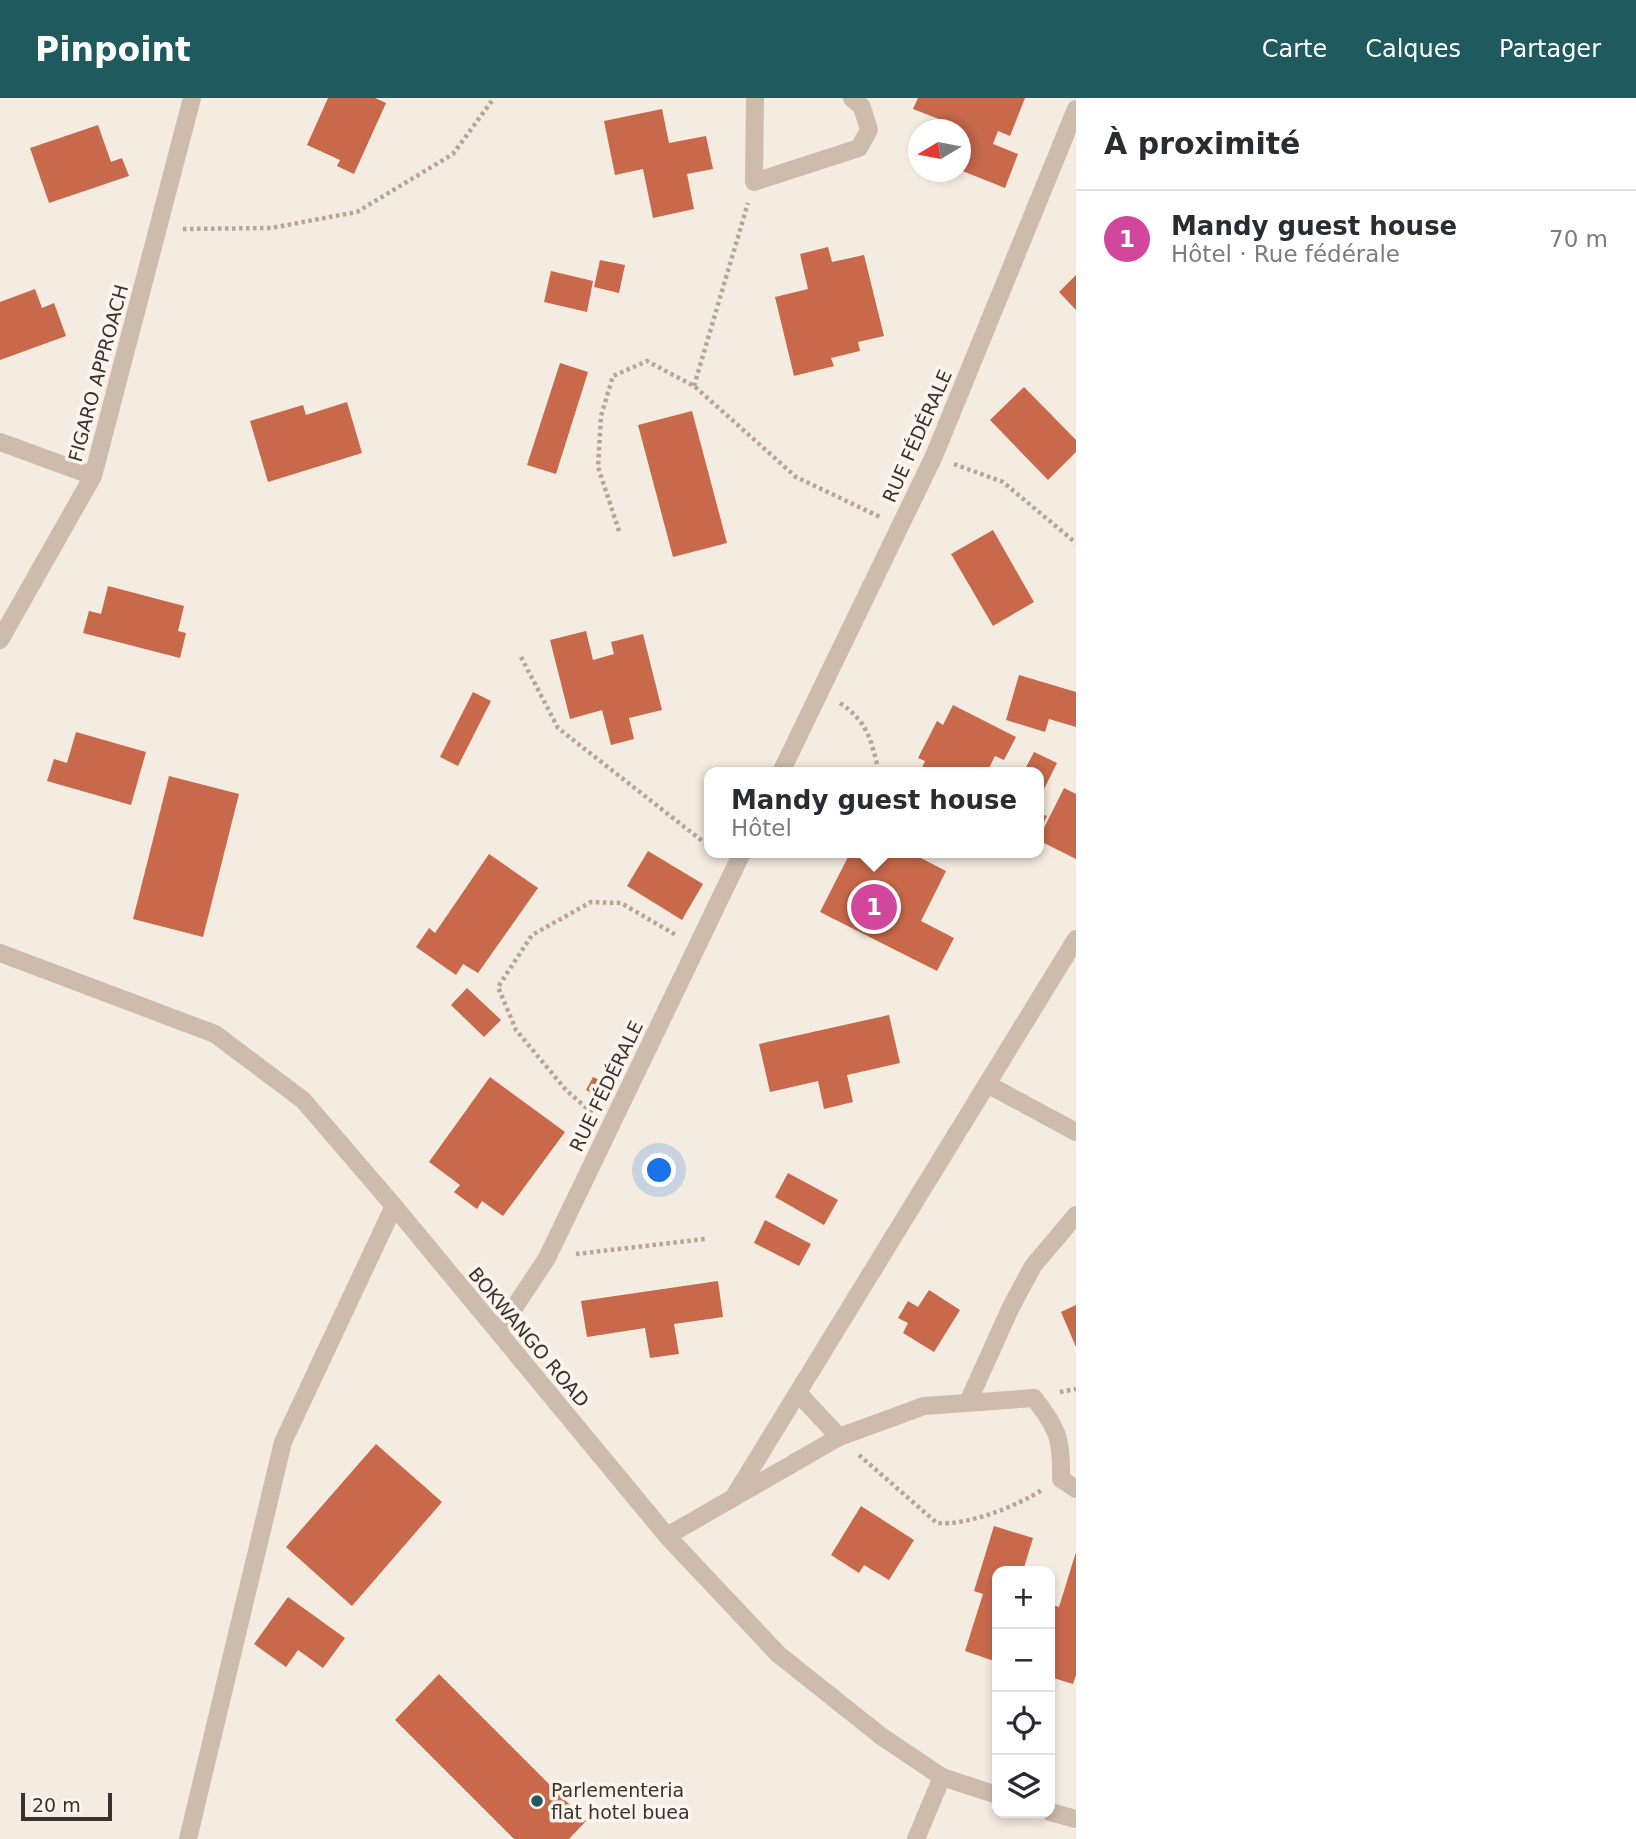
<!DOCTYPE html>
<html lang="fr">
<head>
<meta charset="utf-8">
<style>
  body { margin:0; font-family:"DejaVu Sans",sans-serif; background:#f2f2f3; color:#2b2b33 }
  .controls { position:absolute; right:21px; bottom:21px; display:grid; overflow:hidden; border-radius:14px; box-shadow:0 4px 10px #0003 }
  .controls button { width:63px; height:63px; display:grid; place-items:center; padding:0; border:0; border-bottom:2px solid #e1e1e2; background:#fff; color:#2b2b33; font:35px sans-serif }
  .compass { position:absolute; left:908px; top:21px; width:63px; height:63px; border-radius:50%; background:#fff; box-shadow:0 4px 10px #0003; rotate:260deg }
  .scale { position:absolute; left:21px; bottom:18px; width:91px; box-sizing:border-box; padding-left:7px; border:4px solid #3b302b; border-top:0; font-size:19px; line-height:24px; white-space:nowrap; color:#3b302b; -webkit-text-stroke:5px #fbf5ee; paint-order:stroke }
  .you { position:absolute; left:660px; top:1073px; width:24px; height:24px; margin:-18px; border:5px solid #fff; border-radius:50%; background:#1a73e8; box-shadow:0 0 0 10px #1a73e833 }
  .badge { display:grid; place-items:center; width:46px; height:46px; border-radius:50%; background:#1f5a5e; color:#fff; font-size:23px; font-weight:700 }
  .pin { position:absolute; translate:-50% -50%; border:4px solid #fff; box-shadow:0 2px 7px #0006 }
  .popup { position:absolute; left:704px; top:669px; width:340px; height:91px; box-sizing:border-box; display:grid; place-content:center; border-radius:14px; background:#fff; filter:drop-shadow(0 2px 5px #0005); font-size:23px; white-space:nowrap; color:#7c7c81 }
  .popup b { font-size:26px; color:#2b2b33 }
  .popup::after { content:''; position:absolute; left:50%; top:100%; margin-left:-14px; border:14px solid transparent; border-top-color:#fff }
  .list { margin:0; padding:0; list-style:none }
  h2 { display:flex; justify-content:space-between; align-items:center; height:91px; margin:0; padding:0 28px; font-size:30px }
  h2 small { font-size:23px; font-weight:400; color:#7c7c81 }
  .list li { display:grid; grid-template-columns:46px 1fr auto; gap:21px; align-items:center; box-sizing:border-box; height:98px; padding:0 28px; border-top:2px solid #e1e1e2 }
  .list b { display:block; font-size:26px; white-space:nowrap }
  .list p { margin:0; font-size:23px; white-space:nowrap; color:#7c7c81 }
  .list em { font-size:23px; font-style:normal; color:#7c7c81 }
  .icon { flex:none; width:38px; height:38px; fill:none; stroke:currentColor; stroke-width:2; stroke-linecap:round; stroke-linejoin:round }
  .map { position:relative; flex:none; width:1076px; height:1741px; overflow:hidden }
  header { display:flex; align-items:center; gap:42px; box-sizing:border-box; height:98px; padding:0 35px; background:#1f5a5e; color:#fff }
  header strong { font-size:33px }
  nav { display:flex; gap:38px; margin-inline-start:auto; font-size:24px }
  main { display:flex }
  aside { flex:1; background:#fff }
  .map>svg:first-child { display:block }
  .building { fill:#c8694b }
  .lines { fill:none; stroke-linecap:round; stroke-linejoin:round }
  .path { stroke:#b9a596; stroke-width:4.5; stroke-dasharray:3.5 3.5; stroke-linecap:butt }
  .minor { stroke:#cdbbac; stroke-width:18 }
  .poi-dot { fill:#1f5a5e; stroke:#fbf5ee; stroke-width:2.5 }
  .labels { text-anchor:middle; stroke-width:7; stroke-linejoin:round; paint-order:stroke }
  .street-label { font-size:19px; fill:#3b302b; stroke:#fbf5ee }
  .poi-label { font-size:19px; fill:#3b302b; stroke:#fbf5ee; text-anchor:start }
</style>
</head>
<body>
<header>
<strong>Pinpoint</strong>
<nav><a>Carte</a><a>Calques</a><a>Partager</a></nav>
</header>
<main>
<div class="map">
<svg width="1076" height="1741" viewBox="0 0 1076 1741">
  <rect width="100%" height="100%" fill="#f4ebe1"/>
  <g class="building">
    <path d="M 328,0 L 375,0 L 386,5 L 354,76 L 337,68 L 340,62 L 307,47 Z"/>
    <path d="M 918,0 L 1025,0 L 1010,38 L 998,33 L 993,46 L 1018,56 L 1005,90 L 960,72 L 960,32 L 941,32 L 944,23 L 913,11 Z"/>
    <path d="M 662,11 L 669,45 L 706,38 L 713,71 L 687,76 L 694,111 L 653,120 L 643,71 L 615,77 L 604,23 Z"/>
    <path d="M 98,27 L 111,64 L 122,60 L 129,78 L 49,105 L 30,50 Z"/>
    <path d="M 828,149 L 832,164 L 864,157 L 884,238 L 858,244 L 860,253 L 831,260 L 834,268 L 794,278 L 775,199 L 808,191 L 800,156 Z"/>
    <path d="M 600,162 L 625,167 L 619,195 L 594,189 Z"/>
    <path d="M 551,173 L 593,183 L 587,214 L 544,204 Z"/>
    <path d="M 1076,177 L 1076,212 L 1059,194 Z"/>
    <path d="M 35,191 L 42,210 L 54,205 L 66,238 L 0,262 L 0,204 Z"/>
    <path d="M 560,265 L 588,274 L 556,376 L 527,367 Z"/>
    <path d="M 1024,289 L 1076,342 L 1076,354 L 1048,382 L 990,322 Z"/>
    <path d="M 347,304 L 362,355 L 268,384 L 250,323 L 303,307 L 306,317 Z"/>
    <path d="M 692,313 L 727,445 L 673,459 L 638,327 Z"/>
    <path d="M 993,432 L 1034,504 L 993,528 L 951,456 Z"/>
    <path d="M 108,488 L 184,508 L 178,533 L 186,535 L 180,560 L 83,535 L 89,513 L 101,516 Z"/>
    <path d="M 586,533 L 593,562 L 614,556 L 611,544 L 643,536 L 662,612 L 629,620 L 634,641 L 611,647 L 602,612 L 570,621 L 550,542 Z"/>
    <path d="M 1019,577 L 1076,594 L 1076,629 L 1049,621 L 1045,634 L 1006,622 Z"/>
    <path d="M 473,594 L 491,603 L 458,668 L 440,659 Z"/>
    <path d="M 953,607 L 1016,639 L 1004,662 L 995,658 L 987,674 L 920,674 L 925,663 L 918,660 L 937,623 L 943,627 Z"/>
    <path d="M 76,634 L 146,654 L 131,707 L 47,683 L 54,661 L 67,665 Z"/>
    <path d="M 1034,654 L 1057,665 L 1038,703 L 1038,674 L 1016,674 L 1018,670 L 1024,673 Z"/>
    <path d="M 169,678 L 239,696 L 203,839 L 133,821 Z"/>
    <path d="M 1064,690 L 1076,696 L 1076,761 L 1038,742 Z"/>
    <path d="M 1038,715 L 1047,718 L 1038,735 Z"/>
    <path d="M 648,753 L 703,786 L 682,822 L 627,788 Z"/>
    <path d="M 850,755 L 911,755 L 946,773 L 921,823 L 954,840 L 937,873 L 820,814 Z"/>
    <path d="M 489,756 L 538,790 L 478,875 L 463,866 L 456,877 L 416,849 L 429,830 L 435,835 Z"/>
    <path d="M 467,890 L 501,922 L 484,939 L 451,907 Z"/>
    <path d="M 889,917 L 900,965 L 847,977 L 853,1004 L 824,1011 L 818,983 L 770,994 L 759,946 Z"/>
    <path d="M 490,979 L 565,1034 L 503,1118 L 482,1103 L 477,1111 L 454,1094 L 460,1087 L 429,1064 Z"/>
    <path d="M 593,979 L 609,987 L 602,1000 L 586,992 Z"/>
    <path d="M 788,1075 L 838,1102 L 824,1127 L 775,1099 Z"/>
    <path d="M 765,1122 L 811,1146 L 799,1168 L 754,1145 Z"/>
    <path d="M 718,1183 L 723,1219 L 674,1226 L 679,1256 L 650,1260 L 645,1230 L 587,1239 L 581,1203 Z"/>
    <path d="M 929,1192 L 960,1212 L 934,1254 L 903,1235 L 908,1225 L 898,1220 L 908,1203 L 918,1209 Z"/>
    <path d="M 1076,1207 L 1076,1249 L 1061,1214 Z"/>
    <path d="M 376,1346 L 442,1404 L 352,1508 L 286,1449 Z"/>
    <path d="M 861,1408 L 914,1442 L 889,1482 L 864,1467 L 859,1475 L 831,1457 Z"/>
    <path d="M 994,1428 L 1033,1440 L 1023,1473 L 997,1473 L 997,1564 L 965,1553 L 983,1496 L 974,1493 Z"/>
    <path d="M 1076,1454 L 1076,1577 L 1073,1586 L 1050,1579 L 1050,1506 L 1059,1509 Z"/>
    <path d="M 288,1499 L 345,1540 L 323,1570 L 298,1552 L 286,1569 L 254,1546 Z"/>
    <path d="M 439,1576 L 586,1723 L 569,1741 L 514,1741 L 395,1622 Z"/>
  </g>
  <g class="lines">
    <g class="path">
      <path d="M 183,131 L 271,130 L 357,114 L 453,56 L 494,0"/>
      <path d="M 694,288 L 748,105"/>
      <path d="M 954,366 L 1003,384 L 1076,445"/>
      <path d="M 619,433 L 598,369 L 601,318 L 613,278 L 647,263 L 694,288 L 796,379 L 880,419"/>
      <path d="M 521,559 L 558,630 L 710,749"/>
      <path d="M 840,605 C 868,624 871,642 879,674"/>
      <path d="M 1013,755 L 1027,757"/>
      <path d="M 592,1015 L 566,992 L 516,932 L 498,889 L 532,837 L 591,804 L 621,805 L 676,837"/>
      <path d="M 576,1156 L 705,1141"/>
      <path d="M 1060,1294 L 1076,1291"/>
      <path d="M 859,1357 L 937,1425 C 967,1428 1017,1408 1042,1392"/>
    </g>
    <g class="minor">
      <path d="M 755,0 L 754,84 L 859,50 L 869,32 L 862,9 L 852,0"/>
      <path d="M 0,344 L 93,378"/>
      <path d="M 0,542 L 93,378 L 192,0"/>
      <path d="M 781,674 L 934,358 L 1076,11"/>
      <path d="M 0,855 L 215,936 L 303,1002 L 394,1108 L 667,1438 L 778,1556 L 881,1638 L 942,1679 L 997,1697"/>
      <path d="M 987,986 L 1076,1034"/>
      <path d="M 498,1234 L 547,1160 L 742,755"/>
      <path d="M 798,1295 L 839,1339"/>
      <path d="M 968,1304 L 1011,1209 L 1033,1168 L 1076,1117"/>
      <path d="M 735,1397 L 1076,841"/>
      <path d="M 667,1438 L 839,1339 L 924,1308 L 1034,1300 C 1058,1331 1062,1341 1061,1381 L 1076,1391"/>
      <path d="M 1050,1714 L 1076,1721"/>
      <path d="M 188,1741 L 283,1344 L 394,1108"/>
      <path d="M 916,1741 L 942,1679"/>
    </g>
  </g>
  <circle class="poi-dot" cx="537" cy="1703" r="7"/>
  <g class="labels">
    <g class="street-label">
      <text transform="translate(98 275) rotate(-75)" y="7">FIGARO APPROACH</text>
      <text transform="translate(917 338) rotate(-66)" y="7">RUE FÉDÉRALE</text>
      <text transform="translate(606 988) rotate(-64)" y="7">RUE FÉDÉRALE</text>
      <text transform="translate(529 1239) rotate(50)" y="7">BOKWANGO ROAD</text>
    </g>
    <g class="poi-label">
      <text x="551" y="1699">Parlementeria<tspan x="551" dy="22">flat hotel buea</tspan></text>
    </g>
  </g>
</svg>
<div class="controls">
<button>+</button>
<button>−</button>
<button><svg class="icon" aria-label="locate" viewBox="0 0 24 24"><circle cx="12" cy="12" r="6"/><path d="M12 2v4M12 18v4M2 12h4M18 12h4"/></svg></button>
<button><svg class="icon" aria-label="layers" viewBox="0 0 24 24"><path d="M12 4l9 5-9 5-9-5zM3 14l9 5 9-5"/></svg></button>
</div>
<svg class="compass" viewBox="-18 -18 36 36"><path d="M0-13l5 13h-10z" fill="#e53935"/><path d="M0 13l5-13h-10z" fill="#7c7c81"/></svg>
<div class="scale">20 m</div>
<div class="you"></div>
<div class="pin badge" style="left:874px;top:809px;background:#d1479c">1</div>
<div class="popup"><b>Mandy guest house</b>Hôtel</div>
</div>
<aside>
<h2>À proximité<small></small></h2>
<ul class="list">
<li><span class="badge" style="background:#d1479c">1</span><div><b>Mandy guest house</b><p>Hôtel · Rue fédérale</p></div><em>70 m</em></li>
</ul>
</aside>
</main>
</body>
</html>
